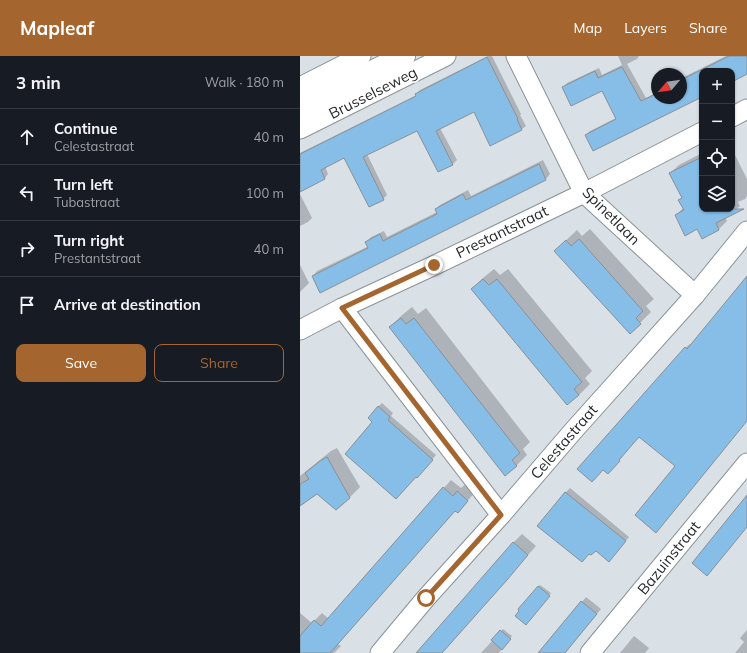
<!DOCTYPE html>
<html lang="en">
<head>
<meta charset="utf-8">
<style>
  body { margin:0; font-family:Mulish,sans-serif; background:#20242c; color:#f1f3f6 }
  .controls { position:absolute; right:12px; top:12px; display:grid; overflow:hidden; border-radius:8px; box-shadow:0 1px 3px #0004 }
  .controls button { width:36px; height:36px; display:grid; place-items:center; padding:0; border:0; border-bottom:1px solid #363941; background:#171b24; color:#f1f3f6; font:20px sans-serif }
  .compass { position:absolute; left:351px; top:12px; width:36px; height:36px; border-radius:50%; background:#171b24; box-shadow:0 1px 3px #0004; rotate:241deg }
  .stop { position:absolute; width:12px; height:12px; margin:-9px; border:3px solid #a5652e; border-radius:50%; background:#fff }
  .stop.end { background:#a5652e; border-color:#fff; box-shadow:0 1px 4px #0008 }
  .list { margin:0; padding:0; list-style:none }
  h2 { display:flex; justify-content:space-between; align-items:center; height:52px; margin:0; padding:0 16px; font-size:17px }
  h2 small { font-size:13px; font-weight:400; color:#9ea1a6 }
  .list li { display:grid; grid-template-columns:26px 1fr auto; gap:12px; align-items:center; box-sizing:border-box; height:56px; padding:0 16px; border-top:1px solid #363941 }
  .list b { display:block; font-size:15px; white-space:nowrap }
  .list p { margin:0; font-size:13px; white-space:nowrap; color:#9ea1a6 }
  .list em { font-size:13px; font-style:normal; color:#9ea1a6 }
  .actions { display:flex; gap:8px; padding:12px 16px }
  .actions a { flex:1; padding:9px 0; border:1px solid #a5652e; border-radius:8px; text-align:center; font-size:14px; color:#a5652e }
  .actions .main { background:#a5652e; color:#fff }
  .icon { flex:none; width:22px; height:22px; fill:none; stroke:currentColor; stroke-width:2; stroke-linecap:round; stroke-linejoin:round }
  .map { position:relative; flex:none; width:447px; height:597px; overflow:hidden }
  header { display:flex; align-items:center; gap:24px; box-sizing:border-box; height:56px; padding:0 20px; background:#a5652e; color:#fff }
  header strong { font-size:19px }
  nav { display:flex; gap:22px; margin-inline-start:auto; font-size:14px }
  main { display:flex }
  aside { flex:1; background:#171b24 }
  .map>svg:first-child { display:block }
  .shadow { fill:#0003 }
  .building { fill:#86bee8; stroke:#8a9096 }
  .lines { fill:none; stroke-linecap:round; stroke-linejoin:round }
  .street-casing { stroke:#8b9297; stroke-width:21 }
  .secondary-casing { stroke:#8b9297; stroke-width:24 }
  .street { stroke:#fff; stroke-width:19 }
  .secondary { stroke:#fff; stroke-width:22 }
  .route { stroke:#a5652e; stroke-width:5 }
  .labels { text-anchor:middle; stroke-width:3.5; stroke-linejoin:round; paint-order:stroke }
  .street-label { font-size:15px; fill:#282b2d; stroke:#fff }
</style>
</head>
<body>
<header>
<strong>Mapleaf</strong>
<nav><a>Map</a><a>Layers</a><a>Share</a></nav>
</header>
<main>
<aside>
<h2>3 min<small>Walk · 180 m</small></h2>
<ul class="list">
<li><svg class="icon" aria-label="ahead" viewBox="0 0 24 24"><path d="M12 20V5M6 11l6-6 6 6"/></svg><div><b>Continue</b><p>Celestastraat</p></div><em>40 m</em></li>
<li><svg class="icon" aria-label="left" viewBox="0 0 24 24"><path d="M17 20v-9H6M10 6l-5 5 5 5"/></svg><div><b>Turn left</b><p>Tubastraat</p></div><em>100 m</em></li>
<li><svg class="icon" aria-label="right" viewBox="0 0 24 24"><path d="M7 20v-9h11M14 6l5 5-5 5"/></svg><div><b>Turn right</b><p>Prestantstraat</p></div><em>40 m</em></li>
<li><svg class="icon" aria-label="arrive" viewBox="0 0 24 24"><path d="M6 21V4h12l-3 4 3 4H6"/></svg><div><b>Arrive at destination</b></div></li>
</ul>
<div class="actions"><a class="main">Save</a><a>Share</a></div>
</aside>
<div class="map">
<svg width="447" height="597" viewBox="0 0 447 597">
  <rect width="100%" height="100%" fill="#d9e0e6"/>
  <g class="shadow">
    <path d="M 188,0 L 192,0 L 221,58 L 220,59 L 226,70 L 222,73 L 191,88 L 175,55 L 140,72 L 157,104 L 153,108 L 138,115 L 118,74 L 67,98 L 87,139 L 83,143 L 44,101 L 25,110 L 28,118 L 25,122 L 0,135 L 0,97 L 117,39 L 116,38 L 120,34 Z"/>
    <path d="M 318,0 L 339,0 L 337,3 L 327,8 L 346,42 L 357,36 L 357,42 L 381,42 L 381,30 L 382,24 L 386,20 L 426,0 L 447,0 L 447,17 L 432,24 L 432,15 L 402,15 L 402,39 L 286,79 L 290,75 L 316,62 L 302,34 L 263,32 L 267,27 L 299,12 L 302,19 L 322,9 Z"/>
    <path d="M 432,93 L 447,123 L 447,140 L 445,143 L 438,146 L 440,150 L 431,158 L 425,161 L 427,165 L 419,173 L 398,172 L 376,159 L 383,152 L 380,144 L 382,141 L 370,117 L 379,109 L 402,97 L 402,153 L 432,153 Z"/>
    <path d="M 243,104 L 250,118 L 246,123 L 20,235 L 13,220 L 17,215 L 69,190 L 66,186 L 71,181 L 84,175 L 87,181 L 137,156 L 136,153 L 140,149 L 168,134 L 171,140 Z"/>
    <path d="M 0,138 L 12,162 L 8,166 L 0,170 Z"/>
    <path d="M 290,173 L 354,243 L 346,250 L 351,256 L 330,277 L 255,195 L 277,174 L 282,180 Z"/>
    <path d="M 0,209 L 9,227 L 0,236 Z"/>
    <path d="M 194,213 L 200,219 L 208,213 L 292,315 L 285,322 L 290,328 L 279,339 L 267,348 L 172,233 L 183,222 Z"/>
    <path d="M 447,222 L 447,364 L 377,410 L 340,380 L 322,399 L 323,400 L 313,413 L 385,292 L 390,288 L 391,289 Z"/>
    <path d="M 112,251 L 118,258 L 126,252 L 230,386 L 223,393 L 227,399 L 216,410 L 90,271 L 101,260 Z"/>
    <path d="M 82,347 L 93,357 L 91,360 L 136,399 L 121,417 L 74,366 L 78,351 Z"/>
    <path d="M 37,392 L 60,431 L 50,441 L 36,453 L 18,437 L 0,449 L 0,419 L 0,420 L 31,395 Z"/>
    <path d="M 151,424 L 161,432 L 166,428 L 175,436 L 165,448 L 155,454 L 38,588 L 41,590 L 34,597 L 0,597 L 0,557 L 12,567 L 22,557 L 29,563 Z"/>
    <path d="M 270,432 L 329,481 L 313,500 L 296,493 L 289,497 L 265,437 Z"/>
    <path d="M 222,478 L 236,490 L 142,597 L 117,597 L 214,486 Z"/>
    <path d="M 240,529 L 251,537 L 228,565 L 219,553 Z"/>
    <path d="M 286,541 L 301,553 L 265,597 L 240,597 Z"/>
    <path d="M 203,573 L 212,580 L 199,597 L 181,597 Z"/>
    <path d="M 447,574 L 447,597 L 435,597 L 444,586 L 440,582 Z"/>
    <path d="M 334,580 L 349,592 L 345,597 L 320,597 Z"/>
  </g>
  <g class="building">
    <path d="M 429,0 L 447,0 L 447,18 L 432,26 L 432,15 L 402,15 L 402,41 L 293,95 L 285,79 L 316,63 L 302,35 L 271,50 L 262,31 L 295,15 L 298,22 L 322,11 L 341,45 L 356,38 L 357,42 L 381,42 L 381,24 Z"/>
    <path d="M 187,1 L 218,63 L 217,63 L 222,74 L 190,90 L 174,56 L 136,75 L 153,109 L 138,116 L 117,75 L 63,101 L 84,144 L 69,151 L 44,102 L 21,114 L 25,123 L 0,136 L 0,98 L 116,40 L 115,38 Z"/>
    <path d="M 402,101 L 402,153 L 444,153 L 416,167 L 419,174 L 402,183 L 397,173 L 385,180 L 375,159 L 384,154 L 378,144 L 382,142 L 369,117 Z"/>
    <path d="M 239,108 L 246,124 L 20,237 L 12,220 L 68,192 L 65,186 L 80,178 L 83,185 L 137,158 L 135,153 L 163,138 L 166,144 Z"/>
    <path d="M 279,183 L 343,255 L 336,262 L 341,268 L 330,278 L 254,195 L 266,184 L 271,190 Z"/>
    <path d="M 447,220 L 447,365 L 356,477 L 335,459 L 375,410 L 339,381 L 319,404 L 320,405 L 308,418 L 303,414 L 292,426 L 277,413 L 385,291 L 387,293 Z"/>
    <path d="M 183,223 L 189,229 L 197,223 L 282,326 L 274,333 L 279,339 L 267,349 L 171,233 Z"/>
    <path d="M 101,262 L 106,268 L 114,262 L 220,397 L 212,404 L 217,410 L 205,420 L 89,271 Z"/>
    <path d="M 78,350 L 90,361 L 88,364 L 133,404 L 117,422 L 116,421 L 96,443 L 45,398 L 72,366 L 68,362 Z"/>
    <path d="M 27,401 L 50,442 L 36,454 L 17,438 L 0,450 L 0,428 L 9,423 L 5,417 L 20,405 Z"/>
    <path d="M 143,431 L 153,440 L 157,435 L 168,445 L 158,457 L 155,455 L 30,597 L 0,597 L 0,580 L 14,564 L 21,570 Z"/>
    <path d="M 265,436 L 326,485 L 309,506 L 296,495 L 291,499 L 289,498 L 282,506 L 237,470 Z"/>
    <path d="M 447,439 L 447,471 L 407,520 L 392,507 Z"/>
    <path d="M 213,486 L 228,499 L 207,524 L 142,597 L 116,597 Z"/>
    <path d="M 238,530 L 250,540 L 226,569 L 215,560 L 219,555 L 218,553 Z"/>
    <path d="M 281,545 L 297,558 L 287,570 L 265,597 L 238,597 Z"/>
    <path d="M 200,574 L 211,583 L 202,594 L 191,584 Z"/>
  </g>
  <g class="lines">
    <g class="street-casing">
      <g id="street">
        <path d="M 216,0 L 284,137 L 395,239"/>
        <path d="M 0,31 L 61,0"/>
        <path d="M 432,61 L 447,53"/>
        <path d="M 0,73 L 146,0"/>
        <path d="M 42,252 L 201,459"/>
        <path d="M 0,274 L 42,252 L 135,209 L 284,137 L 402,76"/>
        <path d="M 80,597 L 126,542 L 201,459 L 274,374 L 395,239 L 447,175"/>
        <path d="M 290,597 L 447,407"/>
      </g>
    </g>
    <g class="secondary-casing">
      <path id="secondary" d="M 0,52 L 104,0"/>
    </g>
    <use href="#street" class="street"/>
    <use href="#secondary" class="secondary"/>
  </g>
  <g class="lines">
    <path class="route" d="M 126,542 L 201,459 L 42,252 L 134,209"/>
  </g>
  <g class="labels">
    <g class="street-label">
      <text transform="translate(73 37) rotate(-27)" y="5">Brusselseweg</text>
      <text transform="translate(311 160) rotate(45)" y="5">Spinetlaan</text>
      <text transform="translate(202 176) rotate(-26)" y="5">Prestantstraat</text>
      <text transform="translate(264 386) rotate(-49)" y="5">Celestastraat</text>
      <text transform="translate(369 502) rotate(-51)" y="5">Bazuinstraat</text>
    </g>
  </g>
</svg>
<div class="controls">
<button>+</button>
<button>−</button>
<button><svg class="icon" aria-label="locate" viewBox="0 0 24 24"><circle cx="12" cy="12" r="6"/><path d="M12 2v4M12 18v4M2 12h4M18 12h4"/></svg></button>
<button><svg class="icon" aria-label="layers" viewBox="0 0 24 24"><path d="M12 4l9 5-9 5-9-5zM3 14l9 5 9-5"/></svg></button>
</div>
<svg class="compass" viewBox="-18 -18 36 36"><path d="M0-13l5 13h-10z" fill="#e53935"/><path d="M0 13l5-13h-10z" fill="#9ea1a6"/></svg>
<div class="stop" style="left:126px;top:542px"></div>
<div class="stop end" style="left:134px;top:209px"></div>
</div>
</main>
</body>
</html>
